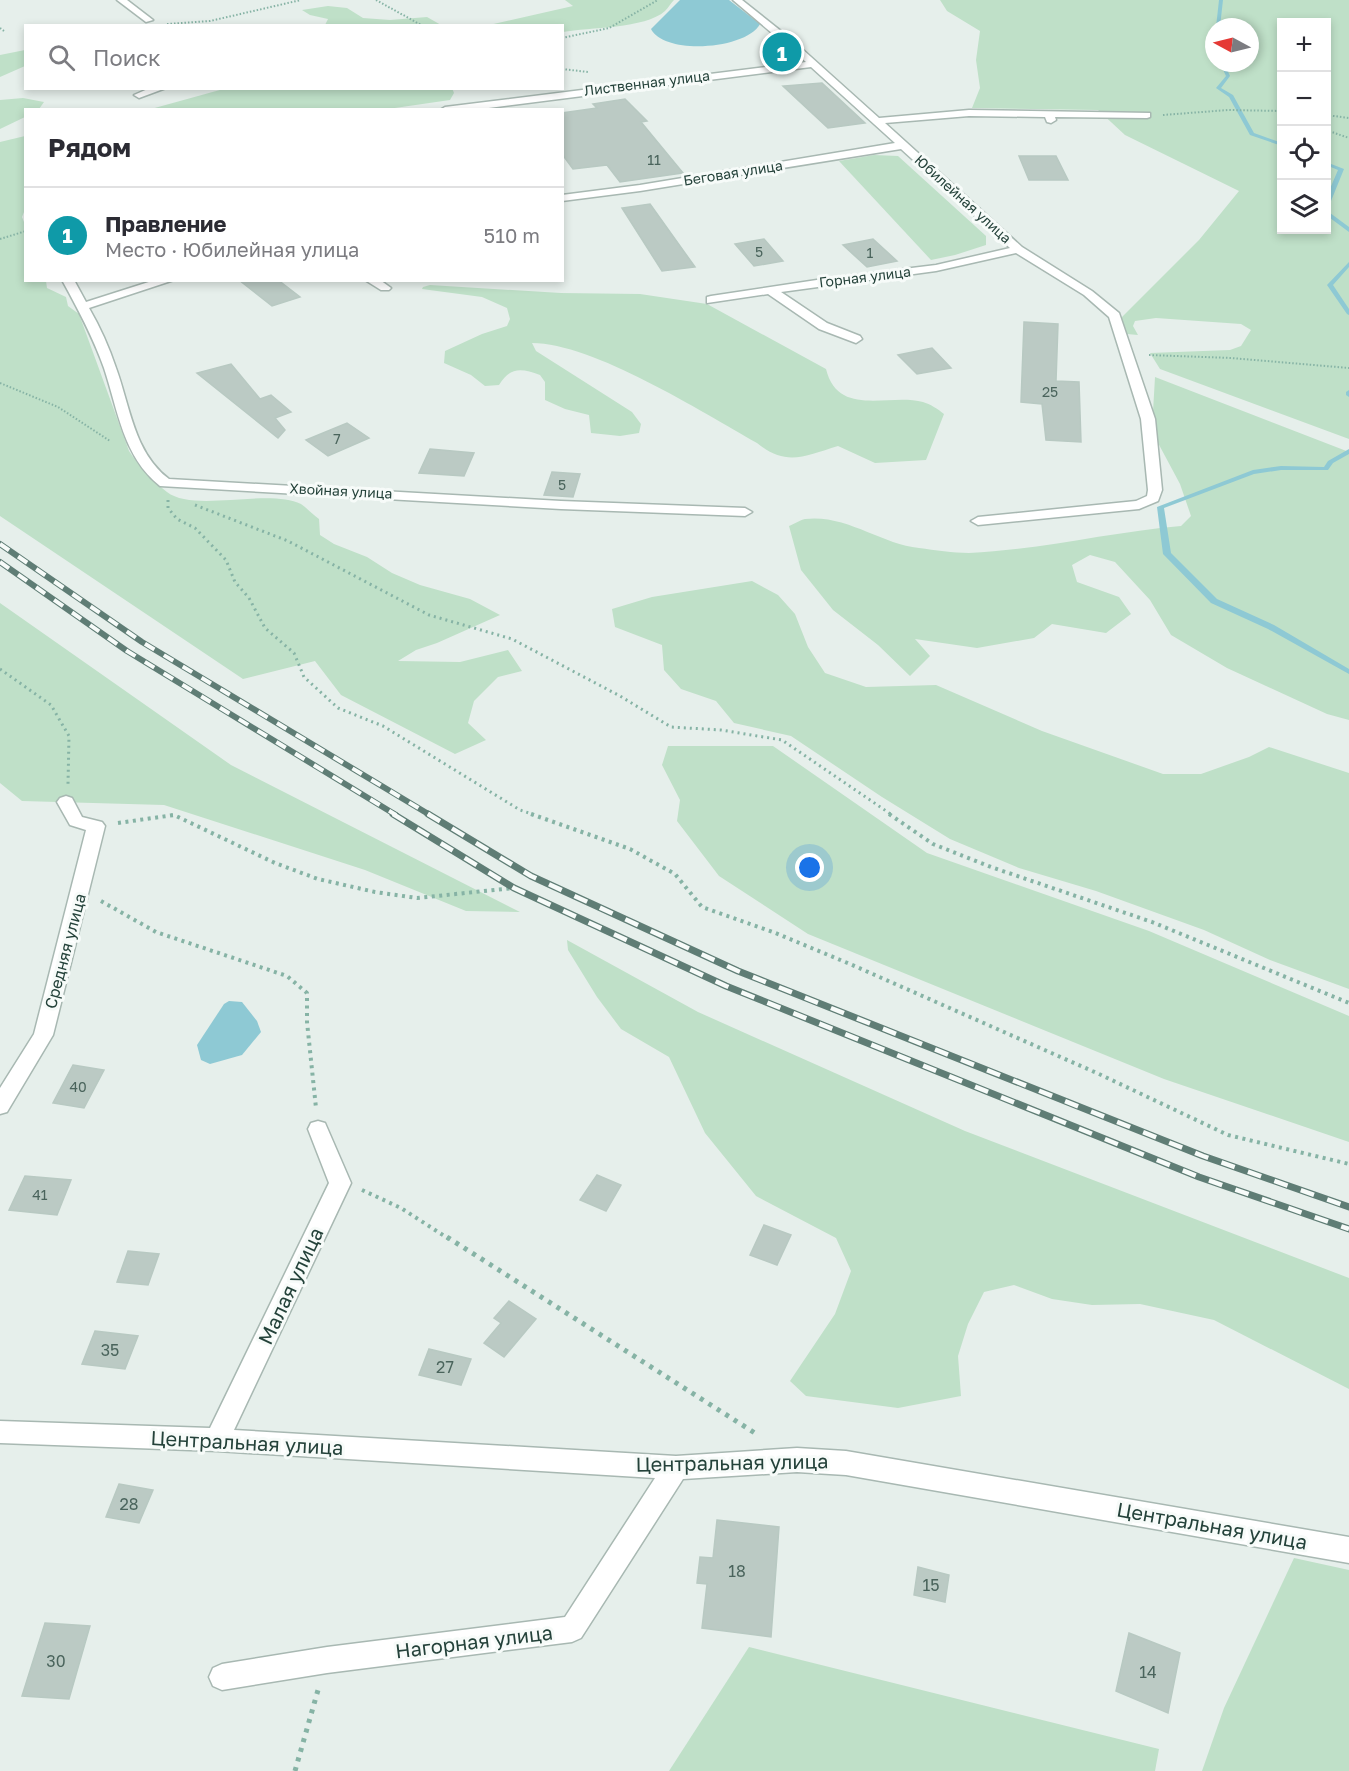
<!DOCTYPE html>
<html lang="ru">
<head>
<meta charset="utf-8">
<style>
  body { margin:0; font-family:"Golos Text",sans-serif; background:#f7f7f7; color:#2b2b33 }
  .controls { position:absolute; right:18px; top:18px; display:grid; overflow:hidden; border-radius:0px; box-shadow:0 3px 9px #0003 }
  .controls button { width:54px; height:54px; display:grid; place-items:center; padding:0; border:0; border-bottom:2px solid #e1e1e2; background:#fff; color:#2b2b33; font:30px sans-serif }
  .compass { position:absolute; left:1205px; top:18px; width:54px; height:54px; border-radius:50%; background:#fff; box-shadow:0 3px 9px #0003; rotate:277deg }
  .you { position:absolute; left:810px; top:868px; width:21px; height:21px; margin:-15px; border:4px solid #fff; border-radius:50%; background:#1a73e8; box-shadow:0 0 0 9px #1a73e833 }
  .badge { display:grid; place-items:center; width:39px; height:39px; border-radius:50%; background:#db2777; color:#fff; font-size:20px; font-weight:700 }
  .pin { position:absolute; translate:-50% -50%; border:3px solid #fff; box-shadow:0 2px 6px #0006 }
  .list { margin:0; padding:0; list-style:none }
  h2 { display:flex; justify-content:space-between; align-items:center; height:78px; margin:0; padding:0 24px; font-size:26px }
  h2 small { font-size:20px; font-weight:400; color:#7c7c81 }
  .list li { display:grid; grid-template-columns:39px 1fr auto; gap:18px; align-items:center; box-sizing:border-box; height:96px; padding:0 24px; border-top:2px solid #e1e1e2 }
  .list b { display:block; font-size:22px; white-space:nowrap }
  .list p { margin:0; font-size:20px; white-space:nowrap; color:#7c7c81 }
  .list em { font-size:20px; font-style:normal; color:#7c7c81 }
  .icon { flex:none; width:33px; height:33px; fill:none; stroke:currentColor; stroke-width:2; stroke-linecap:round; stroke-linejoin:round }
  .map { position:relative; flex:none; width:1349px; height:1771px; overflow:hidden }
  .search { position:absolute; background:#fff; box-shadow:0 3px 9px #0003; left:24px; top:24px; width:540px; height:66px; display:flex; align-items:center; gap:15px; box-sizing:border-box; padding:0 21px; border-radius:0px; color:#7c7c81; font-size:22px }
  .panel { position:absolute; background:#fff; box-shadow:0 3px 9px #0003; left:24px; top:108px; width:540px; height:174px; border-radius:0px }
  .map>svg:first-child { display:block }
  .green { fill:#bfe0c8; fill-rule:evenodd }
  .water { fill:#8ec9d4 }
  .lines { fill:none; stroke-linecap:round; stroke-linejoin:round }
  .stream { fill:#8ec9d4; fill-rule:evenodd }
  .building { fill:#bbcac4; stroke:#b8c9c2; stroke-width:1.5 }
  .minor-casing { stroke:#a8b8b2; stroke-width:3 }
  .path-far3 { stroke:#86b3a5; stroke-width:2; stroke-dasharray:1.5 2; stroke-linecap:butt }
  .path-far2 { stroke:#86b3a5; stroke-width:3; stroke-dasharray:2 4; stroke-linecap:butt }
  .path-far1 { stroke:#86b3a5; stroke-width:4; stroke-dasharray:3 4.5; stroke-linecap:butt }
  .path { stroke:#86b3a5; stroke-width:5; stroke-dasharray:4 6; stroke-linecap:butt }
  .minor { fill:#fff; fill-rule:evenodd }
  .rail-far1-casing { stroke:#5f7d75; stroke-width:6 }
  .rail-casing { stroke:#5f7d75; stroke-width:7 }
  .rail-far1 { stroke:#f7fbf9; stroke-width:4; stroke-dasharray:11; stroke-linecap:butt }
  .rail { stroke:#f7fbf9; stroke-width:4.5; stroke-dasharray:14; stroke-linecap:butt }
  .labels { text-anchor:middle; stroke-width:6; stroke-linejoin:round; paint-order:stroke }
  .far-street-label { font-size:14px; fill:#24423a; stroke:#f7fbf9 }
  .number-label { font-size:14px; fill:#4a645c }
  .street-label { font-size:16px; fill:#24423a; stroke:#f7fbf9 }
  .near-number-label { font-size:16px; fill:#4a645c }
  .near-street-label { font-size:20px; fill:#24423a; stroke:#f7fbf9 }
</style>
</head>
<body>
<div class="map">
<svg width="1349" height="1771" viewBox="0 0 1349 1771">
  <rect width="100%" height="100%" fill="#e6efeb"/>
  <g class="green">
    <path d="M 565,0 L 674,0 C 671,3 668,8 665,11 C 645,29 589,27 563,32 L 562,26 L 489,25 L 573,6 Z"/>
    <path d="M 940,0 L 1349,0 L 1349,439 L 1160,369 L 1150,353 L 1230,350 L 1241,346 L 1251,330 L 1241,324 L 1156,318 L 1135,321 L 1133,326 L 1138,335 L 1127,334 L 1121,318 L 1199,240 L 1239,191 L 1125,135 L 1098,110 L 972,108 L 980,88 L 976,60 L 980,31 L 947,11 ZM 1282,22 L 1326,22 L 1326,230 L 1282,230 ZM 1214,27 L 1250,27 L 1250,63 L 1214,63 Z"/>
    <path d="M 328,6 L 347,8 L 363,18 L 390,20 L 427,17 L 441,25 L 325,25 L 328,19 L 310,15 L 302,10 Z"/>
    <path d="M 25,50 L 25,66 L 0,77 L 0,55 Z"/>
    <path d="M 227,88 L 452,88 L 454,93 L 450,100 L 381,110 L 151,109 Z"/>
    <path d="M 23,98 L 44,102 L 39,109 L 26,110 L 25,117 L 0,129 L 0,100 Z"/>
    <path d="M 25,136 L 26,207 L 22,217 L 26,227 L 26,280 L 46,281 L 47,288 L 66,297 L 68,306 L 79,314 L 129,451 C 139,466 154,482 167,492 C 194,513 268,488 301,504 C 307,508 313,515 319,519 L 320,535 L 334,544 L 367,557 L 392,573 L 420,585 L 470,599 L 500,615 L 437,643 L 416,650 L 398,661 L 460,662 L 508,650 L 522,671 L 498,677 L 474,701 L 468,723 L 486,740 L 455,754 L 341,695 L 315,661 L 243,679 L 0,516 L 0,142 Z"/>
    <path d="M 874,155 L 898,156 L 986,236 L 986,245 L 955,255 L 931,260 L 839,161 Z"/>
    <path d="M 430,285 L 561,293 L 640,294 L 707,304 L 826,369 C 838,418 889,393 923,402 C 930,404 938,409 944,414 L 926,460 L 875,463 L 838,446 C 805,456 786,467 757,443 C 702,412 593,343 532,343 L 536,351 L 632,412 L 641,424 L 639,433 L 620,436 L 591,433 L 589,415 L 565,409 L 545,400 L 545,382 L 540,375 C 521,368 510,367 499,385 L 485,386 L 471,375 L 444,363 L 445,351 L 482,334 L 507,326 L 510,319 L 507,308 L 482,297 L 422,289 L 423,287 Z"/>
    <path d="M 1155,377 L 1349,452 L 1349,720 L 1327,714 L 1227,668 L 1171,635 L 1150,600 L 1115,562 L 1090,555 L 1072,565 L 1077,582 L 1119,597 L 1131,614 L 1106,633 L 1052,624 L 1034,638 L 977,648 L 915,639 L 930,656 L 910,676 L 878,645 L 833,610 L 801,570 L 789,526 C 794,524 800,520 805,519 C 846,514 881,544 919,548 C 935,550 953,553 969,553 C 1040,550 1110,532 1181,526 L 1191,516 L 1180,484 L 1157,441 L 1153,412 Z"/>
    <path d="M 752,581 L 778,595 L 795,614 L 808,647 L 825,673 L 866,687 L 936,685 L 1042,731 L 1163,774 L 1201,774 L 1249,757 L 1269,747 L 1349,773 L 1349,989 L 1270,960 L 1204,930 L 1096,891 L 1019,868 L 950,839 L 882,797 L 791,736 L 734,723 L 716,701 L 681,689 L 664,670 L 662,645 L 615,627 L 612,609 L 652,597 Z"/>
    <path d="M 0,603 L 231,765 L 520,912 L 466,911 L 365,870 L 164,805 L 22,801 L 0,783 Z"/>
    <path d="M 668,746 L 773,746 L 927,853 L 1149,931 L 1349,1016 L 1349,1142 L 1164,1079 L 808,934 L 719,876 L 677,821 L 680,800 L 662,765 Z"/>
    <path d="M 567,940 L 698,1012 L 965,1131 L 1349,1278 L 1349,1389 L 1214,1320 L 1140,1304 L 1092,1305 L 1052,1299 L 1014,1285 L 984,1292 L 968,1324 L 958,1356 L 961,1396 L 898,1408 L 806,1396 L 790,1381 L 835,1314 L 851,1271 L 836,1238 L 756,1196 L 705,1133 L 669,1057 L 621,1029 L 597,997 L 568,950 Z"/>
    <path d="M 1294,1558 L 1349,1570 L 1349,1771 L 1202,1771 L 1224,1708 Z"/>
    <path d="M 749,1647 L 1159,1749 L 1155,1771 L 669,1771 Z"/>
  </g>
  <g class="water">
    <path d="M 680,0 L 729,0 L 760,24 C 747,49 665,56 651,29 Z"/>
    <path d="M 229,1001 L 242,1002 L 257,1021 L 261,1032 L 242,1055 L 210,1064 L 201,1060 L 197,1045 L 224,1004 Z"/>
  </g>
  <g class="lines">
    <g class="stream">
      <path d="M 1219,0 L 1223,0 L 1220,27 L 1216,27 Z"/>
      <path d="M 1214,43 L 1214,46 L 1212,47 L 1214,48 L 1214,51 L 1206,47 Z"/>
      <path d="M 1220,63 L 1224,63 L 1230,76 L 1221,88 L 1233,95 L 1254,133 L 1282,143 L 1282,146 L 1250,135 L 1229,97 L 1216,88 L 1226,76 Z"/>
      <path d="M 1326,162 L 1344,169 L 1329,206 L 1326,207 L 1326,198 L 1338,170 L 1326,165 Z"/>
      <path d="M 1326,210 L 1349,227 L 1349,232 L 1326,215 Z"/>
      <path d="M 1349,262 L 1349,267 L 1333,285 L 1349,309 L 1349,315 L 1347,314 L 1327,285 Z"/>
      <path d="M 1349,390 L 1349,397 L 1346,395 L 1346,392 Z"/>
      <path d="M 1349,449 L 1349,454 L 1333,463 L 1328,470 L 1281,470 L 1254,474 L 1164,508 L 1171,553 L 1217,599 L 1274,625 L 1349,669 L 1349,674 L 1268,629 L 1211,603 L 1163,554 L 1157,507 L 1253,470 L 1281,466 L 1324,467 L 1328,461 Z"/>
    </g>
  </g>
  <g class="building">
    <path d="M 822,83 L 865,123 L 828,128 L 783,86 Z"/>
    <path d="M 625,99 L 647,121 L 641,122 L 683,173 L 620,182 L 607,165 L 573,169 L 562,154 L 562,113 L 597,108 L 593,104 Z"/>
    <path d="M 1019,156 L 1056,156 L 1068,180 L 1029,180 Z"/>
    <path d="M 650,204 L 695,267 L 662,271 L 622,208 Z"/>
    <path d="M 764,239 L 783,261 L 754,266 L 735,244 Z"/>
    <path d="M 873,239 L 897,261 L 867,267 L 843,245 Z"/>
    <path d="M 239,280 L 278,280 L 300,297 L 272,306 Z"/>
    <path d="M 1024,322 L 1058,324 L 1056,381 L 1079,382 L 1081,442 L 1046,440 L 1042,404 L 1021,402 Z"/>
    <path d="M 932,348 L 951,368 L 917,374 L 898,355 Z"/>
    <path d="M 231,364 L 260,399 L 271,395 L 291,412 L 275,418 L 285,430 L 278,438 L 197,373 Z"/>
    <path d="M 347,423 L 369,438 L 328,456 L 306,440 Z"/>
    <path d="M 430,449 L 474,453 L 464,476 L 419,473 Z"/>
    <path d="M 552,472 L 580,474 L 573,497 L 544,495 Z"/>
    <path d="M 73,1065 L 104,1070 L 84,1108 L 53,1103 Z"/>
    <path d="M 597,1175 L 621,1185 L 606,1211 L 580,1200 Z"/>
    <path d="M 25,1176 L 71,1180 L 57,1215 L 9,1210 Z"/>
    <path d="M 764,1225 L 791,1235 L 777,1265 L 750,1255 Z"/>
    <path d="M 128,1251 L 159,1254 L 148,1285 L 117,1282 Z"/>
    <path d="M 509,1301 L 536,1319 L 504,1357 L 484,1343 L 501,1323 L 494,1318 Z"/>
    <path d="M 95,1331 L 138,1336 L 125,1369 L 82,1364 Z"/>
    <path d="M 429,1349 L 471,1359 L 461,1385 L 419,1375 Z"/>
    <path d="M 119,1484 L 153,1490 L 139,1523 L 106,1517 Z"/>
    <path d="M 717,1520 L 779,1527 L 771,1637 L 702,1628 L 707,1584 L 697,1583 L 700,1557 L 713,1558 Z"/>
    <path d="M 918,1567 L 949,1575 L 945,1602 L 914,1595 Z"/>
    <path d="M 45,1623 L 90,1626 L 69,1699 L 22,1696 Z"/>
    <path d="M 1129,1633 L 1180,1653 L 1168,1713 L 1116,1691 Z"/>
  </g>
  <g class="lines">
    <g class="minor-casing">
      <g id="minor">
        <path d="M 117,0 L 127,0 L 153,20 L 146,22 Z"/>
        <path d="M 733,0 L 742,0 L 791,39 L 879,118 L 969,110 L 1150,113 L 1150,117 L 1147,118 L 1055,117 L 1056,120 L 1051,123 L 1047,122 L 1045,117 L 969,116 L 885,123 L 1022,247 L 1092,291 L 1119,313 L 1155,419 L 1162,490 L 1158,501 L 1139,509 L 978,525 L 971,521 L 978,517 L 1136,501 L 1147,496 L 1148,490 L 1141,419 L 1109,317 L 1084,295 L 1016,253 L 936,271 L 781,292 L 827,323 L 860,336 L 862,339 L 856,343 L 819,329 L 768,294 L 707,303 L 707,297 L 711,296 L 830,278 L 936,265 L 1010,248 L 901,149 L 640,191 L 562,201 L 562,195 L 640,185 L 895,143 L 811,67 L 473,110 L 440,110 L 445,107 L 806,62 Z"/>
        <path d="M 150,88 L 166,88 L 139,98 L 134,95 Z"/>
        <path d="M 62,280 L 74,280 L 86,302 L 155,280 L 174,280 L 89,308 C 100,327 109,347 116,368 C 130,406 134,453 169,479 L 561,501 L 745,508 L 752,512 L 745,516 L 561,509 L 160,486 C 123,457 118,410 104,368 C 93,337 78,309 62,280 Z"/>
        <path d="M 365,280 L 380,280 L 391,288 L 389,290 L 381,290 Z"/>
        <path d="M 66,796 L 72,798 L 82,817 L 102,822 L 105,826 L 53,1035 L 7,1112 L 0,1114 L 0,1088 L 34,1034 L 86,830 L 70,825 L 57,802 L 60,798 Z"/>
        <path d="M 318,1121 L 325,1123 L 351,1183 L 234,1430 L 676,1456 L 797,1448 L 846,1451 L 1349,1537 L 1349,1563 L 846,1475 L 797,1472 L 683,1479 L 581,1638 L 572,1642 L 327,1673 L 222,1690 L 213,1686 L 209,1677 L 213,1668 L 222,1664 L 327,1647 L 565,1617 L 655,1478 L 217,1451 L 0,1443 L 0,1421 L 210,1428 L 329,1183 L 308,1129 L 311,1123 Z"/>
      </g>
    </g>
    <g class="path-far3">
      <path d="M 376,0 L 423,26"/>
      <path d="M 167,24 L 210,21 L 301,0"/>
      <path d="M 0,28 L 4,31"/>
      <path d="M 562,38 L 609,28 L 658,0"/>
      <path d="M 562,69 L 588,72"/>
      <path d="M 1163,115 L 1228,110 L 1282,111"/>
      <path d="M 1326,115 L 1349,118"/>
      <path d="M 1326,130 L 1349,138"/>
      <path d="M 0,239 L 26,231"/>
      <path d="M 1149,355 L 1231,358 L 1349,368"/>
      <path d="M 0,383 L 58,407 L 110,441"/>
    </g>
    <g class="path-far2">
      <path d="M 168,500 L 168,508 L 177,519 L 195,528 L 226,560 L 235,582 L 249,598 L 265,628 L 294,653 L 304,677 L 338,708 L 383,726 L 520,810 L 535,815"/>
      <path d="M 195,505 L 288,541 L 429,615 L 512,639 L 620,696 L 671,727 L 721,730 L 782,740 L 892,815"/>
      <path d="M 0,669 L 51,705 L 69,736 L 68,784"/>
      <path d="M 171,815 L 175,815"/>
    </g>
    <g class="path-far1">
      <path d="M 531,814 L 630,849 L 675,874 L 702,907 L 773,932 L 850,964 L 1099,1074 L 1228,1135 L 1349,1164"/>
      <path d="M 889,814 L 933,844 L 991,867 L 1152,922 L 1349,1003"/>
      <path d="M 118,823 L 174,815 L 275,863 L 318,879 L 375,892 L 417,898 L 514,888"/>
      <path d="M 101,901 L 156,932 L 287,976 L 307,993 L 307,1022 L 316,1108"/>
      <path d="M 362,1190 L 401,1208 L 449,1239"/>
    </g>
    <g class="path">
      <path d="M 447,1237 L 758,1435"/>
      <path d="M 295,1771 L 318,1690"/>
    </g>
    <use href="#minor" class="minor"/>
    <g class="rail-far1-casing">
      <g id="rail-far1">
        <path d="M 0,544 L 142,642 L 430,815"/>
        <path d="M 0,562 L 127,651 L 396,815"/>
      </g>
    </g>
    <g class="rail-casing">
      <g id="rail">
        <path d="M 393,814 L 514,888 L 726,986 L 1199,1177 L 1349,1229"/>
        <path d="M 428,814 L 531,876 L 738,971 L 1203,1156 L 1349,1207"/>
      </g>
    </g>
    <use href="#rail-far1" class="rail-far1"/>
    <use href="#rail" class="rail"/>
  </g>
  <g class="labels">
    <g class="far-street-label">
      <text transform="translate(647 83) rotate(-7)" y="5">Лиственная улица</text>
      <text transform="translate(733 173) rotate(-9)" y="5">Беговая улица</text>
      <text transform="translate(963 199) rotate(42)" y="5">Юбилейная улица</text>
      <text transform="translate(865 277) rotate(-7)" y="5">Горная улица</text>
      <text transform="translate(341 491) rotate(3)" y="5">Хвойная улица</text>
    </g>
    <g class="number-label">
      <text x="654" y="165">11</text>
      <text x="759" y="257">5</text>
      <text x="870" y="258">1</text>
      <text x="1050" y="397">25</text>
      <text x="337" y="444">7</text>
      <text x="562" y="490">5</text>
      <text x="78" y="1092">40</text>
      <text x="40" y="1200">41</text>
    </g>
    <g class="street-label">
      <text transform="translate(65 951) rotate(-75)" y="6">Средняя улица</text>
    </g>
    <g class="near-number-label">
      <text x="110" y="1356">35</text>
      <text x="445" y="1373">27</text>
      <text x="129" y="1510">28</text>
      <text x="737" y="1577">18</text>
      <text x="931" y="1591">15</text>
      <text x="56" y="1667">30</text>
      <text x="1148" y="1678">14</text>
    </g>
    <g class="near-street-label">
      <text transform="translate(291 1286) rotate(-65)" y="7">Малая улица</text>
      <text transform="translate(247 1443) rotate(3)" y="7">Центральная улица</text>
      <text transform="translate(732 1463) rotate(-1)" y="7">Центральная улица</text>
      <text transform="translate(1212 1526) rotate(10)" y="7">Центральная улица</text>
      <text transform="translate(474 1642) rotate(-7)" y="7">Нагорная улица</text>
    </g>
  </g>
</svg>
<div class="controls">
<button>+</button>
<button>−</button>
<button><svg class="icon" aria-label="locate" viewBox="0 0 24 24"><circle cx="12" cy="12" r="6"/><path d="M12 2v4M12 18v4M2 12h4M18 12h4"/></svg></button>
<button><svg class="icon" aria-label="layers" viewBox="0 0 24 24"><path d="M12 4l9 5-9 5-9-5zM3 14l9 5 9-5"/></svg></button>
</div>
<svg class="compass" viewBox="-18 -18 36 36"><path d="M0-13l5 13h-10z" fill="#e53935"/><path d="M0 13l5-13h-10z" fill="#7c7c81"/></svg>
<div class="you"></div>
<div class="pin badge" style="left:782px;top:52px;background:#0f9aa8">1</div>
<div class="search"><svg class="icon" aria-label="search" viewBox="0 0 24 24"><circle cx="10" cy="10" r="6"/><path d="M15 15l6 6"/></svg>Поиск</div>
<section class="panel">
<h2>Рядом<small></small></h2>
<ul class="list">
<li><span class="badge" style="background:#0f9aa8">1</span><div><b>Правление</b><p>Место · Юбилейная улица</p></div><em>510 m</em></li>
</ul>
</section>
</div>
</body>
</html>
